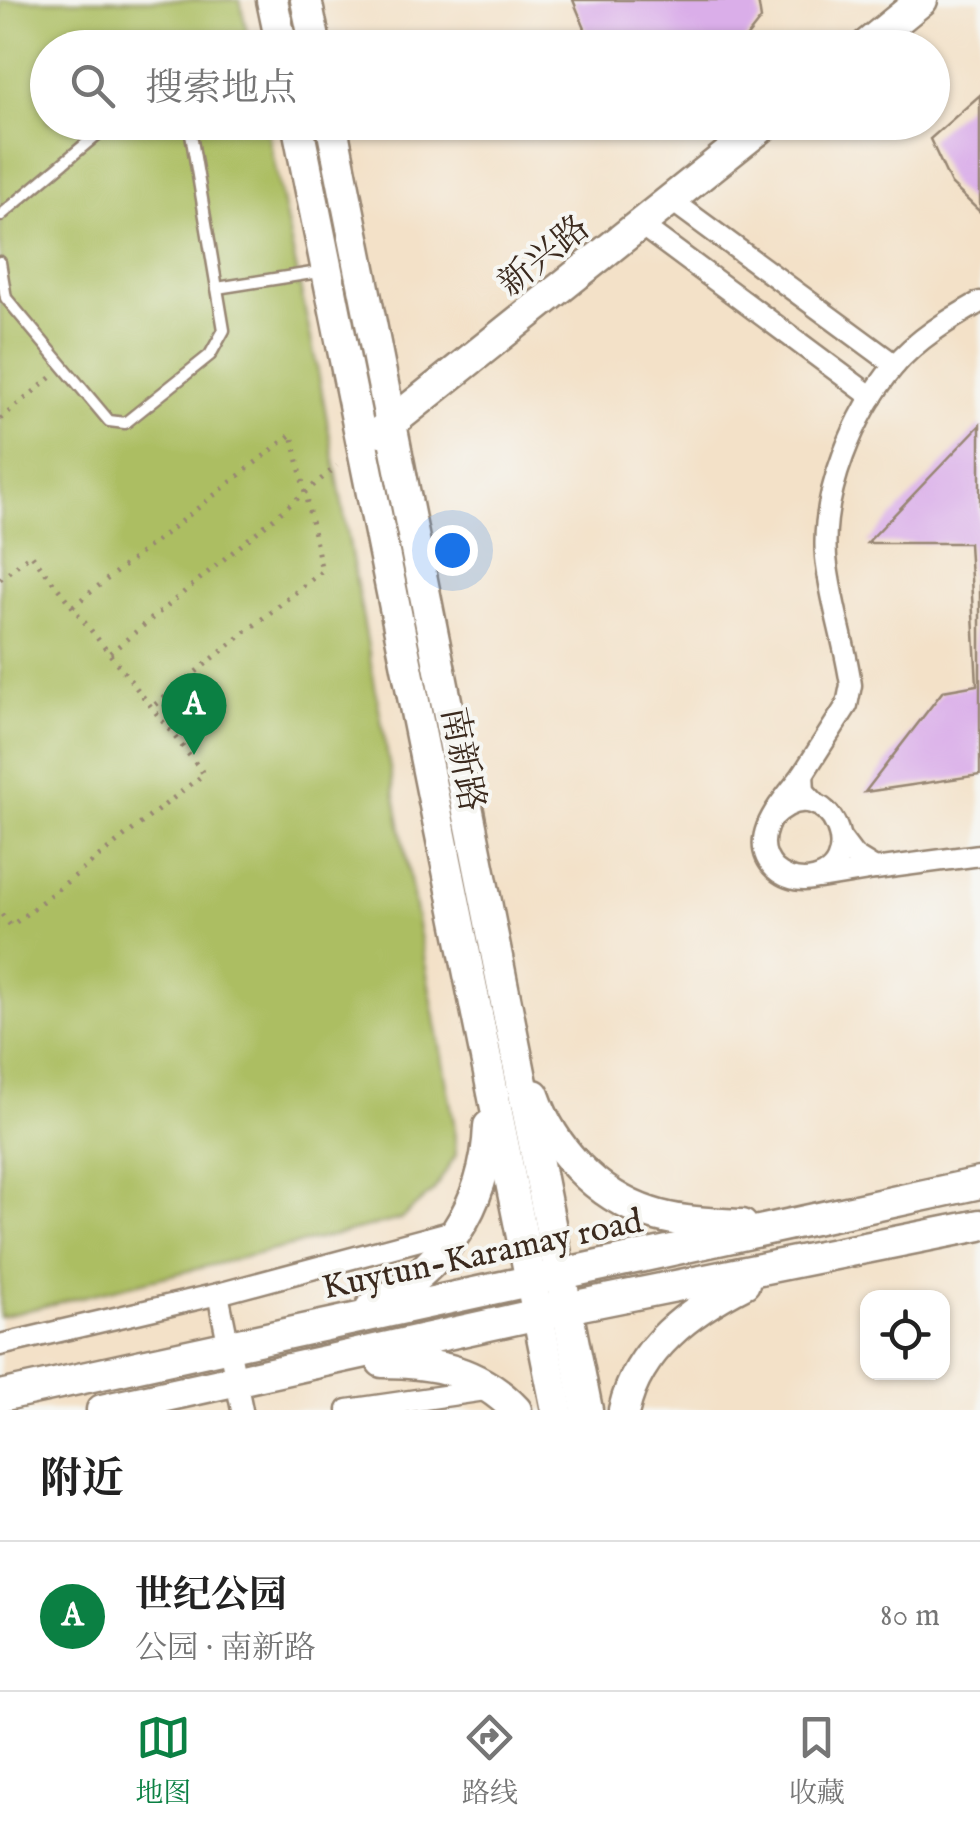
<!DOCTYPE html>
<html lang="zh">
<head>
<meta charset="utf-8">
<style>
  body { margin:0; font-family:"IM FELL English","Noto Serif SC",serif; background:#f2f2f2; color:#222 }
  .controls { position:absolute; right:30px; bottom:30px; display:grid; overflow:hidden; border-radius:20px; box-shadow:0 2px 8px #0004 }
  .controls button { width:90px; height:90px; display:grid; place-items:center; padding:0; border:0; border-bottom:2px solid #e0e0e0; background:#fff; color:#222; font:50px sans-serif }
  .you { position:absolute; left:452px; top:550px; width:35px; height:35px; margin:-25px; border:8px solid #fff; border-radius:50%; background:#1a73e8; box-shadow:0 0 0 15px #1a73e833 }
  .badge { display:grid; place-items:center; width:65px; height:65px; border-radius:50%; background:#0b8043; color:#fff; font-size:32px; font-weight:700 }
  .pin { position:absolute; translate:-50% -82px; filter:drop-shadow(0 2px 5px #0008) }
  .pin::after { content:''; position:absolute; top:52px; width:35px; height:30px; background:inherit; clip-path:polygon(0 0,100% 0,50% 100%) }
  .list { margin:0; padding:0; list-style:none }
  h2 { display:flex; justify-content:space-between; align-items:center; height:130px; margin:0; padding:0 40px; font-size:42px }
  h2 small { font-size:32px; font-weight:400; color:#767676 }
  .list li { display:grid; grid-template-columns:65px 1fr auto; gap:30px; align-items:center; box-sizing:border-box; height:150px; padding:0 40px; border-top:2px solid #e0e0e0 }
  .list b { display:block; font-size:38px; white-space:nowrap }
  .list p { margin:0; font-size:32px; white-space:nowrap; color:#767676 }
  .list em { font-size:32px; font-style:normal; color:#767676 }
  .icon { flex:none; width:55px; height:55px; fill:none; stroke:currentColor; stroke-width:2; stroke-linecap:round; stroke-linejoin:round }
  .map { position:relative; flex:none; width:980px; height:1410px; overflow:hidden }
  .search { position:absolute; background:#fff; box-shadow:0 2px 8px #0004; left:30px; right:30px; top:30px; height:110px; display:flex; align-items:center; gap:25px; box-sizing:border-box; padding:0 35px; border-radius:55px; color:#767676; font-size:38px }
  .sheet { height:280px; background:#fff }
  nav { display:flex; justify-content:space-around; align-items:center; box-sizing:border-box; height:140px; border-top:2px solid #e0e0e0; background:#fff; font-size:28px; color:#767676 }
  nav a { display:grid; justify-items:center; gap:5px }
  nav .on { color:#0b8043 }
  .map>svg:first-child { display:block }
  .green { fill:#acbe62; stroke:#747440; stroke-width:2.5 }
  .building { fill:#daaee9 }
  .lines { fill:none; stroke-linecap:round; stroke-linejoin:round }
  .lane-casing { stroke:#978673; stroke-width:15 }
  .street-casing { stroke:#978673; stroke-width:25 }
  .secondary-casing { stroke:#978673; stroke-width:35 }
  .path { stroke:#978673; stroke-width:5; stroke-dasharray:2.5 8; stroke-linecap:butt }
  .lane { stroke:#fff; stroke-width:10 }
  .street { stroke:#fff; stroke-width:20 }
  .secondary { stroke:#fff; stroke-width:30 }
  .labels { text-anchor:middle; stroke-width:8; stroke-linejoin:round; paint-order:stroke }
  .street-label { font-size:35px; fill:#3b2a1e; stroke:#f6f6f2 }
</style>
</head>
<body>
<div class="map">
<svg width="980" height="1410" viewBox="0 0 980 1410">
  <rect width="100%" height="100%" fill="#f6f6f2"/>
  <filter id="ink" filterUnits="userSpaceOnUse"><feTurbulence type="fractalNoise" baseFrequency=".01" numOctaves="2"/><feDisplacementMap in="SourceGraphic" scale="20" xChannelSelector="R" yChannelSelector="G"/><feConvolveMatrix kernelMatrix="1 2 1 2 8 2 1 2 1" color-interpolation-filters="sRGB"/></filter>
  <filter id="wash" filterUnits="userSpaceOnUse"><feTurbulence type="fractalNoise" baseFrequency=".0048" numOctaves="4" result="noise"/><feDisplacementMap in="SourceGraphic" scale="40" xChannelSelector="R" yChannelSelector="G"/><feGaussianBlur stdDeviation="2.25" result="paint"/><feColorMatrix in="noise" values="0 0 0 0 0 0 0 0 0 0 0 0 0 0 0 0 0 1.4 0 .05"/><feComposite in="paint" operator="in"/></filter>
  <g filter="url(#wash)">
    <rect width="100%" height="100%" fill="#f3e1c8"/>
    <path class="green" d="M 0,0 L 240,0 L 250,47 L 48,48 L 48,122 L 266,123 L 321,387 L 454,1123 L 456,1155 L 434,1190 L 401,1219 L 0,1317 Z"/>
    <g id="blocks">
      <g class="building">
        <path d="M 573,0 L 758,0 L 761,19 L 738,48 L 593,48 Z"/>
        <path d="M 980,95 L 980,212 L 951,184 L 930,139 Z"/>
        <path d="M 980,425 L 980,775 L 865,792 L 943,691 L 977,685 L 969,543 L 867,543 Z"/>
      </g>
    </g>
  </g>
  <g filter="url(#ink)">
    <use href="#blocks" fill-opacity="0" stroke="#978673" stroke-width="2.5"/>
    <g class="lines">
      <g class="lane-casing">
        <g id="lane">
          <path d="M 0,216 L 112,122"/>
          <path d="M 0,262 L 6,298 L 109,421 L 125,423 L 210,355 L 224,330 L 189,122"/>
          <path d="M 217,288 L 325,271"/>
        </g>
      </g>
      <g class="street-casing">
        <g id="street">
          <path d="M 671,200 L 895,365"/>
          <path d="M 641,225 L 872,397"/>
          <path d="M 803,774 L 847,705 L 851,685 C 845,642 830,600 826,557 C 821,493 854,414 894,366 C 917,339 950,319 980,302"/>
          <path d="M 772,818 C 830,760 875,877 804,880 C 793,880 783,876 775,869 C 744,838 785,799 803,774 L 804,791 L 817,805"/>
          <path d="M 875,869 L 980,855"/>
          <path d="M 820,878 L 875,869 L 854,856 L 842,840"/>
          <path d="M 218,1294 L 242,1410"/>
          <path d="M 0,1345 L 218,1294 L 457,1230"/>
          <path d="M 348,1410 L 492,1389"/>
        </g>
      </g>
      <g class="secondary-casing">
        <g id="secondary">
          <path d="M 272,0 L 282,48"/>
          <path d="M 306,0 L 316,48"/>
          <path d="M 863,48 L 922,0"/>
          <path d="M 297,122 L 557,1410"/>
          <path d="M 331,122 L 587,1410"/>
          <path d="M 381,431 L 768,122"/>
          <path d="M 534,1095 C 552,1148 597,1196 650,1213 C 679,1223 711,1223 742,1225"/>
          <path d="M 371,1308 C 442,1269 486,1207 489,1126"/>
          <path d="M 382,1362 C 434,1362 479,1371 516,1410"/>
          <path d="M 0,1396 L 980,1183"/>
          <path d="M 102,1410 L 566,1308 L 980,1225"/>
          <path d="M 624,1410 C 638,1348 691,1310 744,1283"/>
        </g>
      </g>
      <g class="path">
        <path d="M 0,419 L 52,377"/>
        <path d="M 0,579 L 31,554 L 204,774 L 11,926 L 0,912"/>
        <path d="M 73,606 L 292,434 L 322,571 L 152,707"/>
        <path d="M 110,653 L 337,466"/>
      </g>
      <use href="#lane" class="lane"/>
      <use href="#street" class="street"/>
      <use href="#secondary" class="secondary"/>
    </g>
  </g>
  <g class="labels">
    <g class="street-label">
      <text transform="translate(543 255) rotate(-39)" y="12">新兴路</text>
      <text transform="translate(464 759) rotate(79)" y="12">南新路</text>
      <text transform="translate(482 1253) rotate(-12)" y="12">Kuytun-Karamay road</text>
    </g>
  </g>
</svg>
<div class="controls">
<button><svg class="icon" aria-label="locate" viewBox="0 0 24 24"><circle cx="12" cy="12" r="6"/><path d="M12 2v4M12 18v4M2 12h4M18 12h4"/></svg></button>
</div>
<div class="you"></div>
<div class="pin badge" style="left:194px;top:755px">A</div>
<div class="search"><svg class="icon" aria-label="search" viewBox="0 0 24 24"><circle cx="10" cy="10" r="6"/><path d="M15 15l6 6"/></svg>搜索地点</div>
</div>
<section class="sheet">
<h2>附近<small></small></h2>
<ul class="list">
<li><span class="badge">A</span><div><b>世纪公园</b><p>公园 · 南新路</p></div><em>80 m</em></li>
</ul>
</section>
<nav>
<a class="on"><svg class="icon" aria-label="map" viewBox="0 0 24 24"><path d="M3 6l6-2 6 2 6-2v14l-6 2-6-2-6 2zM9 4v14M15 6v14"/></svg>地图</a>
<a><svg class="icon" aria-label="directions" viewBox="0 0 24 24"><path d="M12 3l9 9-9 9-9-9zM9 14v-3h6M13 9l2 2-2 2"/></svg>路线</a>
<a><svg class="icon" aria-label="saved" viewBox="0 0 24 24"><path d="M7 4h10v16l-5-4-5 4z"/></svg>收藏</a>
</nav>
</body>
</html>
